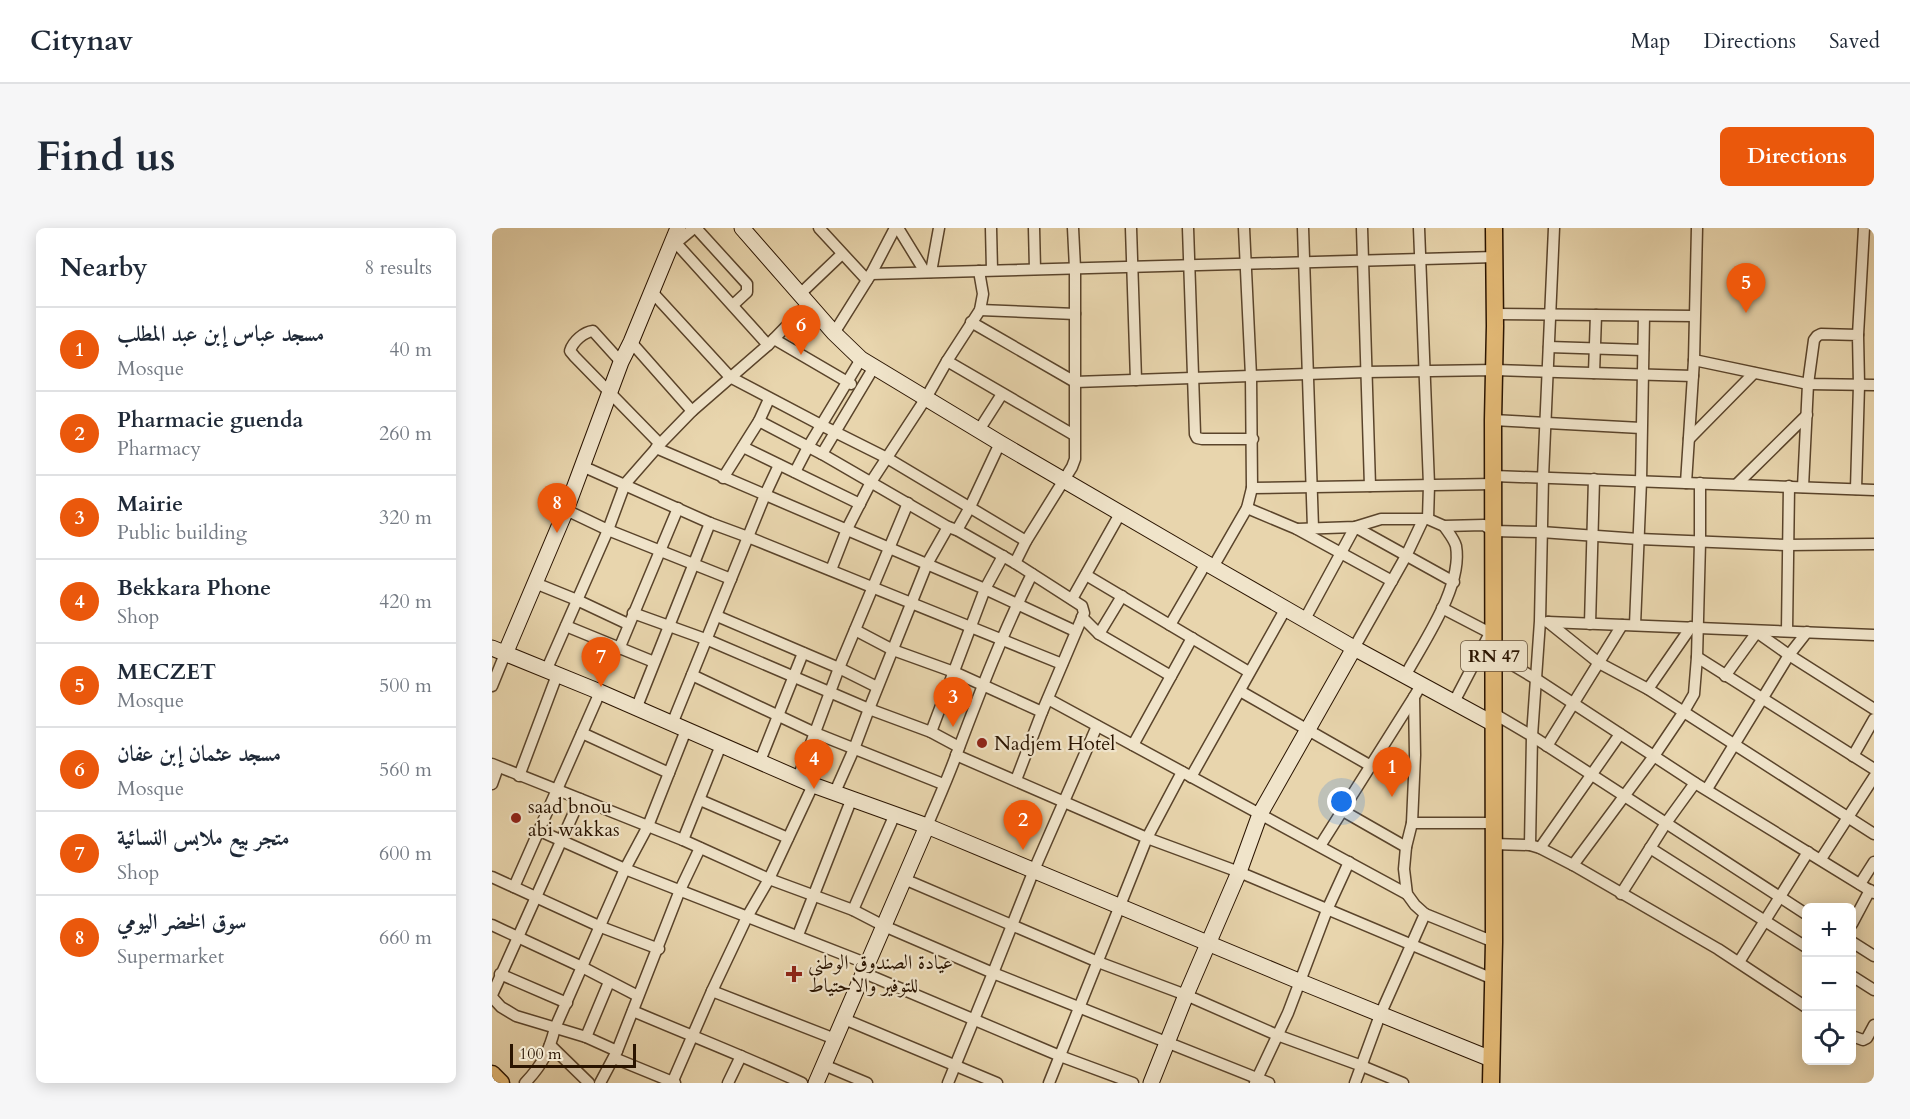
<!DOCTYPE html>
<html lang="en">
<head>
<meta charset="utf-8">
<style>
  body { margin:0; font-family:Cardo,Amiri,serif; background:#f6f6f7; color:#1f2937 }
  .controls { position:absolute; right:18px; bottom:18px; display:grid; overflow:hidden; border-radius:9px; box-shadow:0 3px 15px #0003 }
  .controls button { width:54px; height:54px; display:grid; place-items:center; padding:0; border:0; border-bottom:2px solid #e0e1e3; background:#fff; color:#1f2937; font:30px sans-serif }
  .scale { position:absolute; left:18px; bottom:15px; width:126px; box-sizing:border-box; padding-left:6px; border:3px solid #2a1400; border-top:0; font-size:16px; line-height:21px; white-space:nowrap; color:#2a1400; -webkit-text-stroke:4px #f0e4ca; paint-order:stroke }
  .you { position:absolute; left:850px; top:574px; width:21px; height:21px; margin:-15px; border:4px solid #fff; border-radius:50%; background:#1a73e8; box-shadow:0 0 0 9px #1a73e833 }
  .badge { display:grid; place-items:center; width:39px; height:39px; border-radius:50%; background:#ea580c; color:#fff; font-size:20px; font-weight:700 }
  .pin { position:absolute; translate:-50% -50px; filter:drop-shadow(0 2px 3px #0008) }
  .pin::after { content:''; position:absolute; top:32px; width:21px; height:18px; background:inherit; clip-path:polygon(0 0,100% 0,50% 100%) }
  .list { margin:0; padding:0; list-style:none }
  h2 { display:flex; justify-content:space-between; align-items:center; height:78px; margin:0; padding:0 24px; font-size:26px }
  h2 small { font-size:20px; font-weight:400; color:#747a83 }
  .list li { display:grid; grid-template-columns:39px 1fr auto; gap:18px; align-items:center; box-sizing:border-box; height:84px; padding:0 24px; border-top:2px solid #e0e1e3 }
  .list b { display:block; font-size:22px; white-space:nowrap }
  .list p { margin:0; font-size:20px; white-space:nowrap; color:#747a83 }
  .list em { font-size:20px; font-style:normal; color:#747a83 }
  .icon { flex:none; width:33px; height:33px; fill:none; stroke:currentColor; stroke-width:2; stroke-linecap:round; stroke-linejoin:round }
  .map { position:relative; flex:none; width:1382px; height:855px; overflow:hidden; border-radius:9px }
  header { display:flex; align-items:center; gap:36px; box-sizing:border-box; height:84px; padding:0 30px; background:#fff; border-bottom:2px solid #e0e1e3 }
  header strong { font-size:28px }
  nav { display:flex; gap:33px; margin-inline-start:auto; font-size:21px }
  .intro { display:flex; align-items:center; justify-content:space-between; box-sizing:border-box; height:144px; padding:0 36px }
  h1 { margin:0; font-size:42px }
  .button { padding:15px 27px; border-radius:9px; background:#ea580c; color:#fff; font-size:21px; font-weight:700 }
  main { display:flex; gap:36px; padding:0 36px }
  aside { flex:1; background:#fff; border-radius:9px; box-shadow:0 3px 15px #0003 }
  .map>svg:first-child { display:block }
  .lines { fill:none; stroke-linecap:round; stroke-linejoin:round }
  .street-casing { stroke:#5a442b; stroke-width:13 }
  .secondary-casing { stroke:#2a1400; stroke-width:17 }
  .primary-casing { stroke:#2a1400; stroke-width:19 }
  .street { stroke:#f0e4ca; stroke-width:10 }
  .secondary { stroke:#f0e4ca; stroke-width:15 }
  .primary { stroke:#e4ba76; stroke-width:16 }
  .poi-dot { fill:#8f2418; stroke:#f0e4ca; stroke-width:2 }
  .labels { text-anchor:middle; stroke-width:4.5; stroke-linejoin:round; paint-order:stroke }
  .shield { fill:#f0e4ca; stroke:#65523d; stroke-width:1.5 }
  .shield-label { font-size:18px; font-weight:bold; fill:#2a1400 }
  .poi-label { font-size:20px; fill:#2a1400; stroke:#f0e4ca; text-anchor:start }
</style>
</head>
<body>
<header>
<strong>Citynav</strong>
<nav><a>Map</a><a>Directions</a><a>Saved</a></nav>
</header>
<div class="intro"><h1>Find us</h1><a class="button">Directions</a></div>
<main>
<aside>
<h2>Nearby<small>8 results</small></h2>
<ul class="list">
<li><span class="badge">1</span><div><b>مسجد عباس إبن عبد المطلب</b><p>Mosque</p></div><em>40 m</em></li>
<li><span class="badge">2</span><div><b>Pharmacie guenda</b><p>Pharmacy</p></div><em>260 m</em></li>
<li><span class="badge">3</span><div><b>Mairie</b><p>Public building</p></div><em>320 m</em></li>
<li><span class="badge">4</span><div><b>Bekkara Phone</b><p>Shop</p></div><em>420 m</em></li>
<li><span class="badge">5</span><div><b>MECZET</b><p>Mosque</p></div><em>500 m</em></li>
<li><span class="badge">6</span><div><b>مسجد عثمان إبن عفان</b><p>Mosque</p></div><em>560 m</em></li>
<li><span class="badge">7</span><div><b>متجر بيع ملابس النسائية</b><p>Shop</p></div><em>600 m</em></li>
<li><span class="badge">8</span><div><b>سوق الخضر اليومي</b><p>Supermarket</p></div><em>660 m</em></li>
</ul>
</aside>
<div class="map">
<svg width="1382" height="855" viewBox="0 0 1382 855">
  <rect width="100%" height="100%" fill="#e8d5ad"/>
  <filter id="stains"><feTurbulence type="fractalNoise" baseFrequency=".00333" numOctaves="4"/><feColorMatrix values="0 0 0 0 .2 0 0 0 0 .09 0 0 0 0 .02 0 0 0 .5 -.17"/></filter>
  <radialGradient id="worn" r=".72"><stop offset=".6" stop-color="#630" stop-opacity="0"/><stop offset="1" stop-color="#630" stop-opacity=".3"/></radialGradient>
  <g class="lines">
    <g class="street-casing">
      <g id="street">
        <path d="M 204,0 L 255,56 L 255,64 L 241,77"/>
        <path d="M 327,0 L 375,52"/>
        <path d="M 406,0 L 433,44"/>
        <path d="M 499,0 L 500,42"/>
        <path d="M 542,0 L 543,41"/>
        <path d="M 639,0 L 644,152"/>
        <path d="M 696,0 L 703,206 L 705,210 L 710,211 L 761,211"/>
        <path d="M 811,0 L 821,300"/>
        <path d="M 870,0 L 878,258"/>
        <path d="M 927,0 L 937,257 L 936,291"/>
        <path d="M 181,13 L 184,15 L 202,0"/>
        <path d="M 184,15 L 276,117"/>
        <path d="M 439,44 L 447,0"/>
        <path d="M 379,46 L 1003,29"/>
        <path d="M 160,64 L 238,149 L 329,197 L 395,230 L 534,313"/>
        <path d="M 308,66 L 350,26"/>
        <path d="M 488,82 L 583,86"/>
        <path d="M 1003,86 L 1202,88"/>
        <path d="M 479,94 L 583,154 L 874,144 L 1003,142 L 1201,148"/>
        <path d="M 342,105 L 379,46 L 403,0"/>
        <path d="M 1366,107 L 1372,0"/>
        <path d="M 282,111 L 359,156"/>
        <path d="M 139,114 L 200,183"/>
        <path d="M 1057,119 L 1151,122"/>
        <path d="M 1202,132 L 1316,156 L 1382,157"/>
        <path d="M 455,133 L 582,207"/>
        <path d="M 129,134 L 101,103 C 92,104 81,113 78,123 L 83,129 L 168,216"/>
        <path d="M 1102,145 L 1104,87"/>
        <path d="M 1001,192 L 1149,200"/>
        <path d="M 267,193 L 330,226 L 456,299 L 465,302 L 523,335 L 590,378 L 592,385 L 550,484 L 524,552"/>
        <path d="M 487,202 L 510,166"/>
        <path d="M 1197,211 L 1262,145"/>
        <path d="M 251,219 L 368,276"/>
        <path d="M 164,220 L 493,361 L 583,403"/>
        <path d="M 330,226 L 382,139"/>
        <path d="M 90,238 L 218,295 L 256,309 L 570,436"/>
        <path d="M 303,244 L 316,219 L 369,131"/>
        <path d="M 1002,248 L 1382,262"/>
        <path d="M 231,250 L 267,193 L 277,171"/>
        <path d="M 1194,255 L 1202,132 L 1205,0"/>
        <path d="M 1245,256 L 1315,187"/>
        <path d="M 1311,259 L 1316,156 L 1322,112 L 1325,108 L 1329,106 L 1366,107 L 1367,157 L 1364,261"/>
        <path d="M 760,260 L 1002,256"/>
        <path d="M 755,280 L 805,301 L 900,353"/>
        <path d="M 74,282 L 116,302 L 239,351"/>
        <path d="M 805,301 L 863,299 L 889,291 L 936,291 L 952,298 L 992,297 L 1001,303 L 1049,304 L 1147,311 L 1295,317 L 1382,316"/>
        <path d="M 465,302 L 478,279 L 508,215"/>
        <path d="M 523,335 L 534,313 L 580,239 L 583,231 L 583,40 L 581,0"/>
        <path d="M 721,339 L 755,280 L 760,260 L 759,148 L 752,0"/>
        <path d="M 339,342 L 355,301 L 379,254 L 434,170 L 455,133 L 488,82 L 491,66 L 487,43"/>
        <path d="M 594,347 L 757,444"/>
        <path d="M 43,355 L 85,372 L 136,396"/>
        <path d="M 580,371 L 629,284"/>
        <path d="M 950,380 L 1002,407"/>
        <path d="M 141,385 L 216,412 L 377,481 L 439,504 L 467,519"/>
        <path d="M 225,388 L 347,440 L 385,459"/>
        <path d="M 590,389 L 607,406 L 679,448"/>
        <path d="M 813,391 L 863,299 L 962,354"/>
        <path d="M 1056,394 L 1107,435 L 1156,461 L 1382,606"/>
        <path d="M 1056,394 L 1382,407"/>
        <path d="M 1098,396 L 1102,251"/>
        <path d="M 678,397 L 714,335"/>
        <path d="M 1143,397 L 1149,253 L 1152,88"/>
        <path d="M 74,398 L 162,434"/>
        <path d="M 363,402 L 401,422 L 462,444 L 550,484"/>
        <path d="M 1263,403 L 1297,427 L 1382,481"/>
        <path d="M 1295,403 L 1297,258"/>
        <path d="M 607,406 L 630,368"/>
        <path d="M 862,420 L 914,328 L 931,292"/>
        <path d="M 127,421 L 186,280"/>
        <path d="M 1002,426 L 1044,451 L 1203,555 L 1382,665"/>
        <path d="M 1205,429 L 1382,541"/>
        <path d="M 54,443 L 116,302 L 133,256 L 168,216 L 200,183 L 276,117 L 317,75"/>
        <path d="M 200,447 L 323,505 L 451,556"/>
        <path d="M 913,448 C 932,413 971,358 964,318 C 962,311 956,304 952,298"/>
        <path d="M 1233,448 L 1265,404"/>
        <path d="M 0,458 L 13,426"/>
        <path d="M 1156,461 L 1199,399"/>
        <path d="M 748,463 L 879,538"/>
        <path d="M 556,471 L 915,666"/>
        <path d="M 962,474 L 998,405"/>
        <path d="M 144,481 L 218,295"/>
        <path d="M 1001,485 L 1040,508 L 1314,686"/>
        <path d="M 180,496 L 273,267 L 287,237"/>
        <path d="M 439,504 L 493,361 L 511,328"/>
        <path d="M 90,505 L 177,545"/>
        <path d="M 641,517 L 700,410"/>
        <path d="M 1055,518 L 1130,397"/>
        <path d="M 464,527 L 655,610 L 747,644 L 1001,751"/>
        <path d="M 1361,528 L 1382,491"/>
        <path d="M 268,533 L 311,425"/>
        <path d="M 0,536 L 191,612 L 277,651 L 361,682 L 392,698 L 501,745 L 777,855"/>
        <path d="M 27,548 L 65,447"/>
        <path d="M 699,549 L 794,380"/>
        <path d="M 306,550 L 347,440 L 416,275"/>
        <path d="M 0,556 L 6,539"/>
        <path d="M 1215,561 L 1297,427 L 1315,404"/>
        <path d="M 343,564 L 362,521 L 377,481 L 435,336 L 456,299"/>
        <path d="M 208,572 L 296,610"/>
        <path d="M 851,583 L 914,619"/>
        <path d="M 920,595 L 1001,595"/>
        <path d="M 435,598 C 445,574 456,550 465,525 C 488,464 511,404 540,346"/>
        <path d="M 48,603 L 133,641 L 376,736"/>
        <path d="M 191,612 L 229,517"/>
        <path d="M 1001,616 L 1038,617 L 1048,620 L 1081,637 L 1226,721 L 1314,779"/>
        <path d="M 1038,617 L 1040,508 L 1048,393 L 1051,249 L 1062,0"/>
        <path d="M 828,618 L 922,469"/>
        <path d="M 1048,620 L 1128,506"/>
        <path d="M 1158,620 L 1314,719"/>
        <path d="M 1329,631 L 1382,549"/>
        <path d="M 1081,637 L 1162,528 L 1191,485 L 1202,466 L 1205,429 L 1208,314 L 1208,255"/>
        <path d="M 0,649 L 109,699 L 167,721"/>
        <path d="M 412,651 L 606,734 L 694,767 L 785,807 L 870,838 L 911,855"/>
        <path d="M 1368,656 L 1382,634"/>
        <path d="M 22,659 L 108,464"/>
        <path d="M 1129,666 L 1174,595 L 1203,555"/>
        <path d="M 361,682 L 403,586"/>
        <path d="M 933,686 L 1002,714"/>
        <path d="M 1360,696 L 1378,662"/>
        <path d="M 0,697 L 90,739 L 146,768"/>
        <path d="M 306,707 L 360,570"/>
        <path d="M 1360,714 L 1382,728"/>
        <path d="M 1247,734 L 1316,624"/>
        <path d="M 372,745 L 568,828 L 641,855"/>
        <path d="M 8,746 L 75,775"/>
        <path d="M 1360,748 L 1382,762"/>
        <path d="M 220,763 L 343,811"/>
        <path d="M 0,767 L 88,571"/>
        <path d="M 0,769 L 9,779 L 24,788 L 94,809 L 125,823"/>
        <path d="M 141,783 C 197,807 254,829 310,855"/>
        <path d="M 352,791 L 505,855"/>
        <path d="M 1360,808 L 1371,812 L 1375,810 L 1382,797"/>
        <path d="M 94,809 L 117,754"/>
        <path d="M 58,817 L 97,855"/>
        <path d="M 122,830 L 183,855"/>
        <path d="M 332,837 L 375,855"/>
        <path d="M 33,855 C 50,837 57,824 63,800 L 133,641 L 156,598 L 194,502"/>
        <path d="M 108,855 L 125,823 L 188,662 L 208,620"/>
        <path d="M 180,855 L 220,763 L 255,689 L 277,651 L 321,557"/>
        <path d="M 236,855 L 249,828"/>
        <path d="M 456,855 L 501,745 L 542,642 L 605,498"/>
        <path d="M 557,855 L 655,610 L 690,544"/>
        <path d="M 763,855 L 796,785 L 835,682 L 857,634"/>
        <path d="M 863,855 L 888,787 L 933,686 L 923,677 L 915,666 L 912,641 L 914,619 L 920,595 L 923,527 L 922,469 L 929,457"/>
      </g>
    </g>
    <g class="secondary-casing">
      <g id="secondary">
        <path d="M 250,0 L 342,105 L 369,131 L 508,215 L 714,335 L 862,420 L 1000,495"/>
        <path d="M 0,420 L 108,464 L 321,557 L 435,598 L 809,754 L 999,831"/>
        <path d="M 13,426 L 74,282 L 129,134 L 139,114 L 186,0"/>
        <path d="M 324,855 L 435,598"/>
        <path d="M 659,855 L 694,767 L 747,644 L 768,586 L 862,420"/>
      </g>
    </g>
    <g class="primary-casing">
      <g id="primary">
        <path d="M 0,846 L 9,855"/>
        <path d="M 999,855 L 1002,714 L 1001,192 L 1003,98 L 1002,0"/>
      </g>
    </g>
    <use href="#street" class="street"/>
    <use href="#secondary" class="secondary"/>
    <use href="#primary" class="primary"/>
  </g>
  <g class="poi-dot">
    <circle cx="490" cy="515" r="6"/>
    <circle cx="24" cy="590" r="6"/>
    <path d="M299 737h6v6h6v6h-6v6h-6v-6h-6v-6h6z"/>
  </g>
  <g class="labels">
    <rect class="shield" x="969" y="413" width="66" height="30" rx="4.5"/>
    <g class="shield-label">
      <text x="1002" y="434">RN 47</text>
    </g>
    <g class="poi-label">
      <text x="502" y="522">Nadjem Hotel</text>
      <text x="36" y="585">saad bnou<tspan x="36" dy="23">abi wakkas</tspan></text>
      <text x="316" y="741">عيادة الصندوق الوطني<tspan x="316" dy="23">للتوفير والاحتياط</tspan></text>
    </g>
  </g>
  <rect width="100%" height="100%" filter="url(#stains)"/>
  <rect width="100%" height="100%" fill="url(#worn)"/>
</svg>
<div class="controls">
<button>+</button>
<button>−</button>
<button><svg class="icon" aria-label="locate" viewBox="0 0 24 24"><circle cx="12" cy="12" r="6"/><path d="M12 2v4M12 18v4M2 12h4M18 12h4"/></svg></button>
</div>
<div class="scale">100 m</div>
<div class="you"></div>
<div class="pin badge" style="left:900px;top:569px">1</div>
<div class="pin badge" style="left:531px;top:622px">2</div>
<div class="pin badge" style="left:461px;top:499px">3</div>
<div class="pin badge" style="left:322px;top:561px">4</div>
<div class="pin badge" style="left:1254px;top:85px">5</div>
<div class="pin badge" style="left:309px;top:127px">6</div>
<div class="pin badge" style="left:109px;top:459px">7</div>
<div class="pin badge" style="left:65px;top:305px">8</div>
</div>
</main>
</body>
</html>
